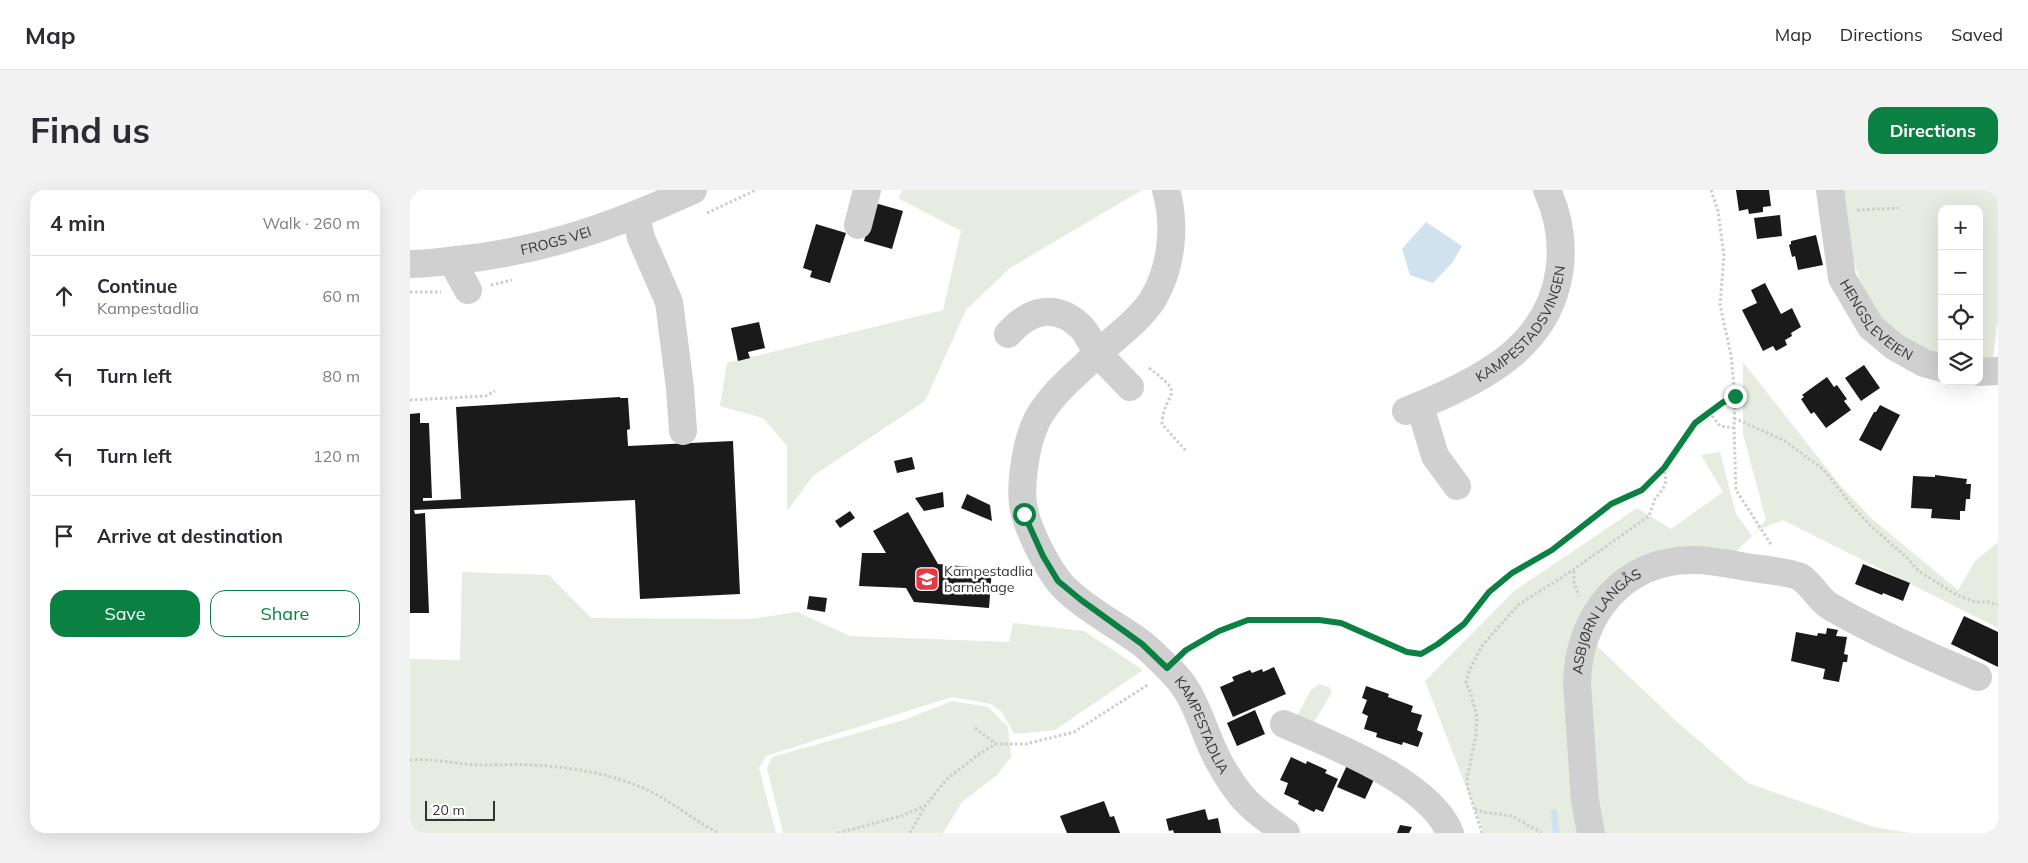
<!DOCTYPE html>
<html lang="en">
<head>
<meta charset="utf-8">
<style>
  body { margin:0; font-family:Mulish,sans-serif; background:#f2f2f3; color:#2b2b33 }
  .controls { position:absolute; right:15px; top:15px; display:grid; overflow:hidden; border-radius:10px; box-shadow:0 5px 20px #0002 }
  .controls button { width:45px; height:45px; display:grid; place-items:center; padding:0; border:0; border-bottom:1px solid #e1e1e2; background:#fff; color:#2b2b33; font:25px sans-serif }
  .scale { position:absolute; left:15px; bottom:12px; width:70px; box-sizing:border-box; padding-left:5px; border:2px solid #333; border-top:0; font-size:14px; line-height:18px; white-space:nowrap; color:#333; -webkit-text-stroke:4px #fff; paint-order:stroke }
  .stop { position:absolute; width:15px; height:15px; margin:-11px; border:4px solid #0b8043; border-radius:50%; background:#fff }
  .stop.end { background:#0b8043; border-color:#fff; box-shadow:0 1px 5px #0008 }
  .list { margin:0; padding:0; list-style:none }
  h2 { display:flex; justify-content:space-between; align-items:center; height:65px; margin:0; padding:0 20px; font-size:21px }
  h2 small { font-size:16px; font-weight:400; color:#7c7c81 }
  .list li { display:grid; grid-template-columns:32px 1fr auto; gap:15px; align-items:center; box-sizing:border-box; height:80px; padding:0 20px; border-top:1px solid #e1e1e2 }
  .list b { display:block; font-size:19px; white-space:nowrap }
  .list p { margin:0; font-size:16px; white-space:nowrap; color:#7c7c81 }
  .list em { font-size:16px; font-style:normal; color:#7c7c81 }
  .actions { display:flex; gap:10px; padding:15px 20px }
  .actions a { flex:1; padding:11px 0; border:1px solid #0b8043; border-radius:15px; text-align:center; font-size:18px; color:#0b8043 }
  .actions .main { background:#0b8043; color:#fff }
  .icon { flex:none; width:28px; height:28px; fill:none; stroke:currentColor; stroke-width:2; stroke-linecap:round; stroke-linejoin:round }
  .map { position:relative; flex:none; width:1588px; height:643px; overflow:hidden; border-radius:15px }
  header { display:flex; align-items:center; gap:30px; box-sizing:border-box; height:70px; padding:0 25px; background:#fff; border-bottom:1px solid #e1e1e2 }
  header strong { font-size:24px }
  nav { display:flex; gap:28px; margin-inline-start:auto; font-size:18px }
  .intro { display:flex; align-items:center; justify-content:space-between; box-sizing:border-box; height:120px; padding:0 30px }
  h1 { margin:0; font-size:35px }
  .button { padding:12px 22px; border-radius:15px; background:#0b8043; color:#fff; font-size:18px; font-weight:700 }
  main { display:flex; gap:30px; padding:0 30px }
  aside { flex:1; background:#fff; border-radius:15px; box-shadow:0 5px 20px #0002 }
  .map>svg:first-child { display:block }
  .green { fill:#e6ecdf }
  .water { fill:#cfe2ee }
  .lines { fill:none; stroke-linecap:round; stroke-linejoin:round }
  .stream { stroke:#cfe2ee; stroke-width:7 }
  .building { fill:#1a1a1a }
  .path { stroke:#cdcdcd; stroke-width:3; stroke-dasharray:2.5 2.5; stroke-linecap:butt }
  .minor { stroke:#d0d0d0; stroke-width:28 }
  .route { stroke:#0b8043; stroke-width:6 }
  .labels { text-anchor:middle; stroke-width:5; stroke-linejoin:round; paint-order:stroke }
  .street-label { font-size:14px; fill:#333; stroke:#fff }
  .poi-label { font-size:14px; fill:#333; stroke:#fff; text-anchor:start }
</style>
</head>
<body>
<header>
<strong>Map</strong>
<nav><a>Map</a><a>Directions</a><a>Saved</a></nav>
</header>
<div class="intro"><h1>Find us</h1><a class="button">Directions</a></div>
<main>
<aside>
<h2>4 min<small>Walk · 260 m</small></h2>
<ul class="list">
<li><svg class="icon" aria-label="ahead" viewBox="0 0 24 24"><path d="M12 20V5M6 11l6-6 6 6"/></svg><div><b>Continue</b><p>Kampestadlia</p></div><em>60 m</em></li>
<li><svg class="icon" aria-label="left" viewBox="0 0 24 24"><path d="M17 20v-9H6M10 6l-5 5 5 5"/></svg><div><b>Turn left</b></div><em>80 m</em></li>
<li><svg class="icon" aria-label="left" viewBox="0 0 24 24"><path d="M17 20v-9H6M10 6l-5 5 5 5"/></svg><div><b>Turn left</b></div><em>120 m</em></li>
<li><svg class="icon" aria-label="arrive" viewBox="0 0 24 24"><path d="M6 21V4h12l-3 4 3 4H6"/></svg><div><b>Arrive at destination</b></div></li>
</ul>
<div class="actions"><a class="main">Save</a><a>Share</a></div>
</aside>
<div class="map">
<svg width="1588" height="643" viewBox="0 0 1588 643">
  <rect width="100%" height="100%" fill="#fff"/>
  <g class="green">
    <path d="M 493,0 L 732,0 L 600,78 L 556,120 L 515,211 L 403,286 L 377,321 L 377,256 L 353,228 L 310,216 L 317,173 L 533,120 L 551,41 L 488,8 Z"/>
    <path d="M 1431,0 L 1588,0 L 1588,129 L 1583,168 L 1569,168 L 1569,19 L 1532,19 L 1532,165 L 1522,165 L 1479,139 L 1456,107 L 1439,59 Z"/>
    <path d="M 1333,172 L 1430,295 L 1462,329 L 1548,400 L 1565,371 L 1588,352 L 1588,438 L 1373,330 L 1350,339 L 1325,362 L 1189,402 L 1169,439 L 1266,531 L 1338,593 L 1464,637 L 1500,643 L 1074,643 L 1015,491 L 1104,401 L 1227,318 L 1261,339 L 1313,302 L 1291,265 L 1310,262 L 1326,324 L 1342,346 L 1356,330 L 1333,244 Z"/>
    <path d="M 52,382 L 139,385 L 181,428 L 341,429 L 387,422 L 440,446 L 599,452 L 603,433 L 674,441 L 733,480 L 645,540 L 604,544 L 592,522 L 581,514 L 542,507 L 356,566 L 349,578 L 366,643 L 0,643 L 0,469 L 50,470 Z"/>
    <path d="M 909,494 L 919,497 L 922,502 L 903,534 L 887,526 L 901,500 Z"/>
    <path d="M 542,511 L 578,517 L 598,537 L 601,567 L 587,585 L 552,612 L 533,643 L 373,643 L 357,578 L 362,567 L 494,530 Z"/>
  </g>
  <path class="water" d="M 1016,32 L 1052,56 L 1042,73 L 1023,93 L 1000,85 L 992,59 Z"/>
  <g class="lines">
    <path class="stream" d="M 1144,623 L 1146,643"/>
  </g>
  <g class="building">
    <path d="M 1326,0 L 1359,0 L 1361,16 L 1353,17 L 1353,22 L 1339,24 L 1338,19 L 1329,21 Z"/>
    <path d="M 465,13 L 493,21 L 482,59 L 454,51 Z"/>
    <path d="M 1370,25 L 1372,46 L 1347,49 L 1344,28 Z"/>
    <path d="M 406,34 L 436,43 L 420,93 L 400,87 L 402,81 L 393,78 Z"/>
    <path d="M 1406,45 L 1413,75 L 1388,80 L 1385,66 L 1382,67 L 1379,55 L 1381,54 L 1381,51 Z"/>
    <path d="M 1355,93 L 1371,124 L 1382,118 L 1391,137 L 1381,143 L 1382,146 L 1375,150 L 1377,155 L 1366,161 L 1363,156 L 1353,161 L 1332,120 L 1347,113 L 1341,100 Z"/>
    <path d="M 349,132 L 355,158 L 338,162 L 340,168 L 328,171 L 321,138 Z"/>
    <path d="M 1454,175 L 1470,198 L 1451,211 L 1435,188 Z"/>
    <path d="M 1417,187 L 1424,197 L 1427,195 L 1437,209 L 1434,211 L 1441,220 L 1416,238 L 1404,222 L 1401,224 L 1391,209 L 1394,207 L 1392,205 Z"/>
    <path d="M 210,207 L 210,208 L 218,208 L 220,239 L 217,240 L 218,256 L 323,251 L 330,404 L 230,409 L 225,310 L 4,320 L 5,324 L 15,323 L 19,423 L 0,423 L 0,224 L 10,223 L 10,233 L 19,233 L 22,308 L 13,308 L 13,311 L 51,309 L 46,217 Z"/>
    <path d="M 1470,215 L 1490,225 L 1471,261 L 1449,250 L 1464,222 L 1466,222 Z"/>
    <path d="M 502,267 L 505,279 L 487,283 L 484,271 Z"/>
    <path d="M 1525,285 L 1557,289 L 1556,294 L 1561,294 L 1560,309 L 1556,309 L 1555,321 L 1550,321 L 1550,330 L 1521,328 L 1522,319 L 1501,318 L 1503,286 L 1525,287 Z"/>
    <path d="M 533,302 L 534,317 L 514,321 L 505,308 Z"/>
    <path d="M 557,304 L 580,315 L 582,331 L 551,318 Z"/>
    <path d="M 440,321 L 445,328 L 430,338 L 425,331 Z"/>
    <path d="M 498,322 L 528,374 L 582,379 L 579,418 L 504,412 L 496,398 L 449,396 L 452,363 L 476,363 L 463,341 Z"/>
    <path d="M 1453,374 L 1500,393 L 1493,411 L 1473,403 L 1472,405 L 1445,394 Z"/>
    <path d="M 399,406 L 417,408 L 415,422 L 397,419 Z"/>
    <path d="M 1554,426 L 1588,442 L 1588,477 L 1541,454 Z"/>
    <path d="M 1417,438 L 1428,440 L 1426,446 L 1437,447 L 1434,464 L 1438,465 L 1437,472 L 1433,472 L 1429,492 L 1413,489 L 1415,479 L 1381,471 L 1386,442 L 1407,446 L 1408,443 L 1416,444 Z"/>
    <path d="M 864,477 L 876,504 L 823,527 L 810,497 L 824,491 L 822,487 L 840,480 L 842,483 L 852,479 L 853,482 Z"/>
    <path d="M 956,496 L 979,504 L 978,507 L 1003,516 L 1001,522 L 1012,525 L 1007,540 L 1013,543 L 1008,557 L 993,552 L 992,555 L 966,547 L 967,543 L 954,539 L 958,526 L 952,523 L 957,510 L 952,508 Z"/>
    <path d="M 845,520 L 855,544 L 827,556 L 817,533 Z"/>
    <path d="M 881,567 L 896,574 L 897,571 L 917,580 L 915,583 L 928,589 L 913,622 L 906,619 L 904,622 L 888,614 L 889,611 L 874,604 L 878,593 L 870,590 Z"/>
    <path d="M 938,573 L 966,585 L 955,609 L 927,597 Z"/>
    <path d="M 694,611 L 700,627 L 704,626 L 710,643 L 657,643 L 650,626 Z"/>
    <path d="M 795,619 L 798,630 L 808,628 L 811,643 L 764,643 L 763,640 L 759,641 L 756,629 Z"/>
    <path d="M 990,635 L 1002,637 L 999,643 L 987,643 Z"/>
  </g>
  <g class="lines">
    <g class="path">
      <path d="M 1301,0 L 1308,21 L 1314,66 L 1310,115 L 1321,165 L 1325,207 L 1324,238 L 1326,300 L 1362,356"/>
      <path d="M 1447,20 L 1489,18"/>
      <path d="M 297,23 L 346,0"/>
      <path d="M 81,95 L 102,90"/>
      <path d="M 0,102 L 31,102"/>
      <path d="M 739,178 C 779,208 754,199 752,234 L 776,261"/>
      <path d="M 0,210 L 76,206 L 85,201"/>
      <path d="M 1299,222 L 1310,236 L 1324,238"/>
      <path d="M 1324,228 L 1375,251 L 1414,280 L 1443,317 L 1462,337 L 1496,367 L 1510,382 L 1547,405 L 1566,412 L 1578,412 L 1588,415"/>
      <path d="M 1164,381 L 1164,393 L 1169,406"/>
      <path d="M 774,461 L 809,441 L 838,431 L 909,430 L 931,433 L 997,461 L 1011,464 L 1027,454 L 1054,434 L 1079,402 L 1102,383 L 1142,360 L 1201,314 L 1232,300 L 1254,278 L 1285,233 L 1312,213 L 1325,207"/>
      <path d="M 565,538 L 586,554"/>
      <path d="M 0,570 C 23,568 45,574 68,575 C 86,575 104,574 122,575 C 160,577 198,583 233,598 C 260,610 282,629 308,643"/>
      <path d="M 1065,619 L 1073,622 L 1102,626 L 1132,643"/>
      <path d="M 428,643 L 491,626 L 514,616"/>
      <path d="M 500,643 L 515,616 L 537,589 L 569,564 L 586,554 L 616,554 L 664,542 L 739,494"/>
      <path d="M 1072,643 L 1057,596 L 1057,589 L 1066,545 L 1067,527 L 1061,504 L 1056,493 L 1059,481 L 1072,456 L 1108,415 L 1157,384 L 1239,326 L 1245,309 L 1253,299 L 1256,291 L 1254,278"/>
    </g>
    <g class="minor">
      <path id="s1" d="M 756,0 C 766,35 762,77 743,109 C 729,131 705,147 686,165 C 666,184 640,205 627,230 C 616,252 608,300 615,324 C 620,343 635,373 647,389 C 661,410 708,436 730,452 C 742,461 754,474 765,485 C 787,508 793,542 808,570 C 815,583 825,599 835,610 C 846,622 862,633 876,643"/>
      <path id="s2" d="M 1420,0 L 1432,88 L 1461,137 L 1485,157 L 1514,173 L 1532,178"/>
      <path d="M 226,26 L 231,48 L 259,112 L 270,198 L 273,241"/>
      <path d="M 448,35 L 457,0"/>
      <path d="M 42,71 L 58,100"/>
      <path id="s3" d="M 0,74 C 15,74 30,72 46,70 C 131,62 206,35 283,0"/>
      <path d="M 598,144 C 620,119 646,113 671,137 C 678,144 682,155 688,163 C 698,175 710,186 720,197"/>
      <path d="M 1569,182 L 1588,181"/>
      <path d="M 1010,216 L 1025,266 L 1047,296"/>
      <path id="s4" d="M 996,221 C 1032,207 1085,183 1112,155 C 1154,113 1161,53 1137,0"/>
      <path d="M 874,534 C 922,555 1020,592 1040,643"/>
      <path id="s5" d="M 1181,643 L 1175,611 L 1167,493 C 1168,426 1213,369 1284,370 C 1301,370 1319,374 1336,377 C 1348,379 1379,382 1388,386 C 1400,391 1409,411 1421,417 C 1468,444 1518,466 1568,487"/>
    </g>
  </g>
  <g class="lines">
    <path class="route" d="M 614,324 L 633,366 L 648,391 L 671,410 L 732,454 L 757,478 L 776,460 L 809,441 L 838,430 L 909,430 L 931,433 L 997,462 L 1011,464 L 1028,454 L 1054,434 L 1079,402 L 1102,383 L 1142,360 L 1201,314 L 1232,300 L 1254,278 L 1285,233 L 1312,213 L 1325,206"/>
  </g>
  <defs>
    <g id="school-square" transform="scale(1.25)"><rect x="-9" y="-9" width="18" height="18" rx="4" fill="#e63946" stroke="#fff"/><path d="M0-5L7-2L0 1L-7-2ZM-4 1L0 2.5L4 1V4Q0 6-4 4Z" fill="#fff"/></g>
  </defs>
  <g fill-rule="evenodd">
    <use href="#school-square" x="517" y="389"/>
  </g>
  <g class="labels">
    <g class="street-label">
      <text dy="5" stroke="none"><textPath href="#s3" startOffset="148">FROGS VEI</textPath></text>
      <text dy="5" stroke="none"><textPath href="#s2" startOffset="144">HENGSLEVEIEN</textPath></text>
      <text dy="5" stroke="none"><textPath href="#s4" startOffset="151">KAMPESTADSVINGEN</textPath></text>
      <text dy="5" stroke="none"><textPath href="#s5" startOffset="222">ASBJØRN LANGÅS</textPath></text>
      <text dy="5" stroke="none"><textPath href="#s1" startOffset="660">KAMPESTADLIA</textPath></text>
    </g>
    <g class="poi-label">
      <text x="534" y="386">Kampestadlia<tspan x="534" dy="16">barnehage</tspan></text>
    </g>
  </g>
</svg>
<div class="controls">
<button>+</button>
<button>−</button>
<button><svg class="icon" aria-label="locate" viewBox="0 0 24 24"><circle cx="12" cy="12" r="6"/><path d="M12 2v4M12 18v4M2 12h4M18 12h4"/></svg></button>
<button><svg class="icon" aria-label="layers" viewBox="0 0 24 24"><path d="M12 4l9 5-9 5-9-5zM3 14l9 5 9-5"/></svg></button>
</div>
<div class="scale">20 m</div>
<div class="stop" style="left:614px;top:324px"></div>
<div class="stop end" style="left:1325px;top:206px"></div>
</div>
</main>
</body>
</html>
